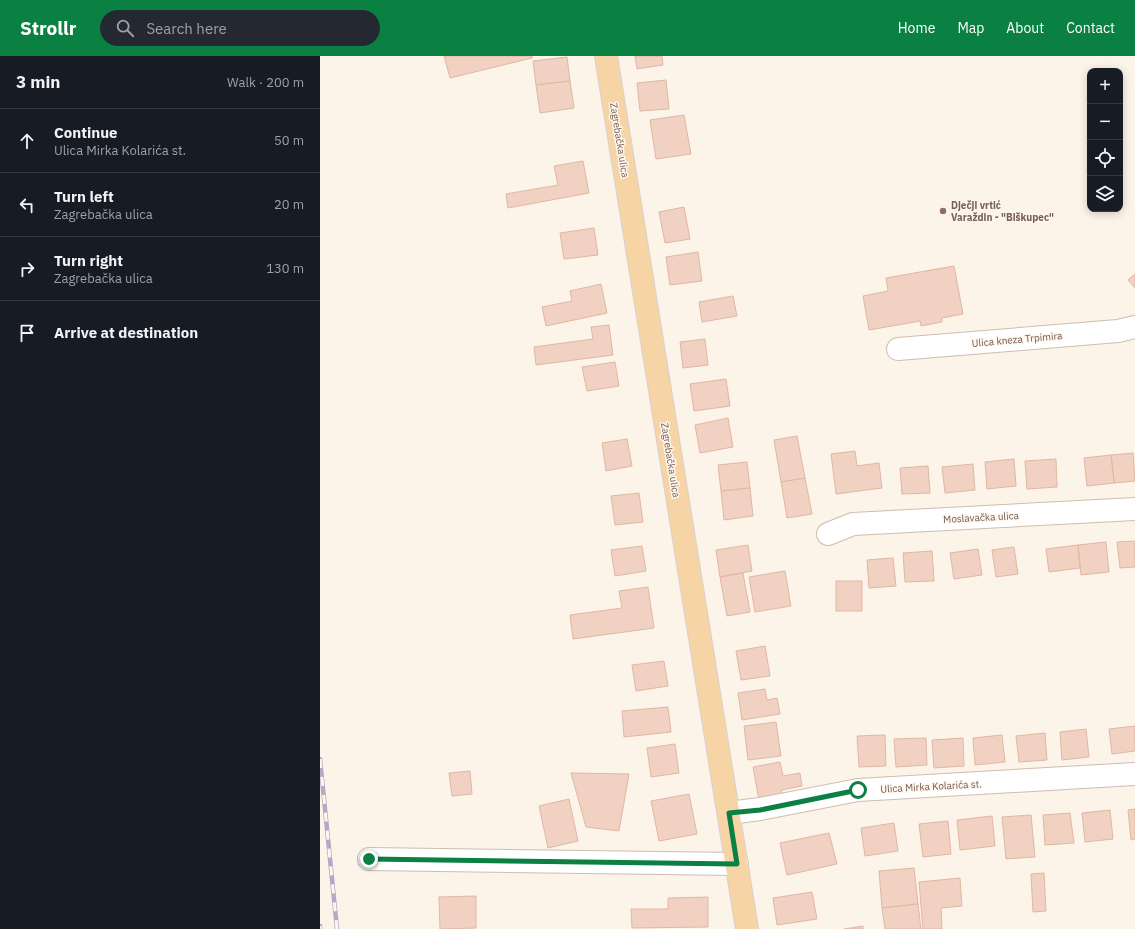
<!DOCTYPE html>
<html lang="en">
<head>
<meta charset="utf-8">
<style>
  body { margin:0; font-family:"IBM Plex Sans",sans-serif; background:#242831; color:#f1f3f6 }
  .controls { position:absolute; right:12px; top:12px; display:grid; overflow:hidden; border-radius:8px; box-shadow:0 2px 10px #0003 }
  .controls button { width:36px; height:36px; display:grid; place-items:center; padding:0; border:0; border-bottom:1px solid #363941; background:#171b24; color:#f1f3f6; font:20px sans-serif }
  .stop { position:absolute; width:12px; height:12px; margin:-9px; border:3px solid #0b8043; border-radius:50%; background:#fff }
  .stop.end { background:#0b8043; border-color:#fff; box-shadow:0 1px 4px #0008 }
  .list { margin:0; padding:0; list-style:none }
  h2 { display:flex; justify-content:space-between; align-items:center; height:52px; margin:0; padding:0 16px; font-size:17px }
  h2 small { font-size:13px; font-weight:400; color:#9ea1a6 }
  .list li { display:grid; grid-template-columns:26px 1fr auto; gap:12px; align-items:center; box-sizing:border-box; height:64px; padding:0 16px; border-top:1px solid #363941 }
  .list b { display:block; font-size:15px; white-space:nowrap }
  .list p { margin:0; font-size:13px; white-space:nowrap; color:#9ea1a6 }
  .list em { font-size:13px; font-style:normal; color:#9ea1a6 }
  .icon { flex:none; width:22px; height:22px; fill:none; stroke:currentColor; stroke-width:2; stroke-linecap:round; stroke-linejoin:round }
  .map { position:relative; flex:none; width:815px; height:873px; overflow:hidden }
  header { display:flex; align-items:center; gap:24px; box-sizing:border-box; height:56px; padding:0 20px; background:#0b8043; color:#fff }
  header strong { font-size:19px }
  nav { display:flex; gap:22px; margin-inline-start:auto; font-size:14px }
  .search { width:280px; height:36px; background:#242831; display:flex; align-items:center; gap:10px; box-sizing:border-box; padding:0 14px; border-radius:22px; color:#9ea1a6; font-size:15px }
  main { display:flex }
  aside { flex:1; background:#171b24 }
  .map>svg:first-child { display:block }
  .building { fill:#f0d1c2; stroke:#e1b7a3 }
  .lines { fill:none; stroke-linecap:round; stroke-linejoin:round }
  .minor-casing { stroke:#cfbdb1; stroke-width:24 }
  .major-casing { stroke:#d8d1cd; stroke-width:24 }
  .minor { stroke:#fff; stroke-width:22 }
  .major { stroke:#f6d4a5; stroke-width:22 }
  .rail-casing { stroke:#b6a7c5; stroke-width:4.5 }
  .rail { stroke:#fef7ef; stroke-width:3; stroke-dasharray:9; stroke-linecap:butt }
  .route { stroke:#0b8043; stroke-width:5 }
  .education-dot { fill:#8d6e63; stroke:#fef7ef; stroke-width:1.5 }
  .labels { text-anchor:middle; stroke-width:3; stroke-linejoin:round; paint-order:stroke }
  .street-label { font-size:10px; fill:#75594d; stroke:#fef7ef }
  .education-label { font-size:10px; font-weight:bold; fill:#785e54; stroke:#fef7ef; text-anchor:start }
</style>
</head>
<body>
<header>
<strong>Strollr</strong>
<div class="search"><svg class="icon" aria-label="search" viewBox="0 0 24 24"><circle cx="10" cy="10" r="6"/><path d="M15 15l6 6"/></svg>Search here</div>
<nav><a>Home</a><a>Map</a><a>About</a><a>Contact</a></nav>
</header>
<main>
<aside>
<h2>3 min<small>Walk · 200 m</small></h2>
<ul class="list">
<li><svg class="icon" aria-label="ahead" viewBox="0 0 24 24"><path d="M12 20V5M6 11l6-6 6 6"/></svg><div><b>Continue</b><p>Ulica Mirka Kolarića st.</p></div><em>50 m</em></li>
<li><svg class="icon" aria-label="left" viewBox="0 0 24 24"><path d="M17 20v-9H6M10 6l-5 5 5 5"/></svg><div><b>Turn left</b><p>Zagrebačka ulica</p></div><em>20 m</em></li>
<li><svg class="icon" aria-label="right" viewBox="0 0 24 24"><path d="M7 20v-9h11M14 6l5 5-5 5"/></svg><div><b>Turn right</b><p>Zagrebačka ulica</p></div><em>130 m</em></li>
<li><svg class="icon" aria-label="arrive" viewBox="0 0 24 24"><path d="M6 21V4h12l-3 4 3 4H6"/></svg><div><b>Arrive at destination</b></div></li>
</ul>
</aside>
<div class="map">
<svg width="815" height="873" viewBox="0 0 815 873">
  <rect width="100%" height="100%" fill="#fcf3e9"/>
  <g class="building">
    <path d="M 124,0 L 212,0 L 212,2 L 130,22 Z"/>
    <path d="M 315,0 L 342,0 L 343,9 L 317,13 Z"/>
    <path d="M 247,1 L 250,25 L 216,29 L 213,5 Z"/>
    <path d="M 346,24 L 349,53 L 320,55 L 317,27 Z"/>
    <path d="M 250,25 L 254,52 L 220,57 L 216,29 Z"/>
    <path d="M 364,59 L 371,98 L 336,103 L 330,64 Z"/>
    <path d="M 263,105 L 269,137 L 188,152 L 186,138 L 238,129 L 234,110 Z"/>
    <path d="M 364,151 L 370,183 L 345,187 L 339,156 Z"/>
    <path d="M 274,172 L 278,199 L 244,203 L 240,177 Z"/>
    <path d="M 378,196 L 382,225 L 350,229 L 346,201 Z"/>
    <path d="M 634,210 L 643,258 L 622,262 L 622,266 L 601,270 L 600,265 L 549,274 L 543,240 L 568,235 L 566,222 Z"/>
    <path d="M 815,218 L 815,232 L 808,224 Z"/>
    <path d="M 281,228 L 287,257 L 226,270 L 222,251 L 252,245 L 250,235 Z"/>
    <path d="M 413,240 L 417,260 L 382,266 L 379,246 Z"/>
    <path d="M 289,269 L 293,299 L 216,309 L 214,291 L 273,283 L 271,271 Z"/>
    <path d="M 385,283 L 388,309 L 363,312 L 360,286 Z"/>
    <path d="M 295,306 L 299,330 L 267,335 L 262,311 Z"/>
    <path d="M 406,323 L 410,350 L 374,355 L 370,328 Z"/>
    <path d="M 408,362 L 413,391 L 380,397 L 375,369 Z"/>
    <path d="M 477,380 L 485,422 L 461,426 L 454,384 Z"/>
    <path d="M 307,383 L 312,410 L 286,415 L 282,387 Z"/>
    <path d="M 535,395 L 537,410 L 559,407 L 562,432 L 516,438 L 511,398 Z"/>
    <path d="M 813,397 L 815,425 L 794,427 L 791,399 Z"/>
    <path d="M 791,399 L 794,427 L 767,430 L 764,402 Z"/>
    <path d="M 694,403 L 696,430 L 667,433 L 665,406 Z"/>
    <path d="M 736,403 L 737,431 L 707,433 L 705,405 Z"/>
    <path d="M 427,406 L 430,432 L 401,435 L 398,409 Z"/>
    <path d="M 653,408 L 655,434 L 625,437 L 622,411 Z"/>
    <path d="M 608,410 L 610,437 L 582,438 L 580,412 Z"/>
    <path d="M 485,422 L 492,458 L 467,462 L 461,426 Z"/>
    <path d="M 430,432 L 433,460 L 404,464 L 401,435 Z"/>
    <path d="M 319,437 L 323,466 L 295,469 L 291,440 Z"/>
    <path d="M 815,485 L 815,511 L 800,512 L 797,486 Z"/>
    <path d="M 786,486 L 789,516 L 761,519 L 758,489 Z"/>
    <path d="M 428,489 L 432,515 L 400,521 L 396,494 Z"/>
    <path d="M 758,489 L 760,512 L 729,516 L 726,493 Z"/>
    <path d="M 322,490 L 326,515 L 295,520 L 291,494 Z"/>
    <path d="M 694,491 L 698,518 L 676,521 L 672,494 Z"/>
    <path d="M 658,493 L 662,519 L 634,523 L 630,497 Z"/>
    <path d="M 612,495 L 614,525 L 585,526 L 583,497 Z"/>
    <path d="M 573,502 L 576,530 L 549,532 L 547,504 Z"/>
    <path d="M 465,515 L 471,550 L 435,556 L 429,521 Z"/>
    <path d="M 423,517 L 430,556 L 407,560 L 400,521 Z"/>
    <rect x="516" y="525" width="26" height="30"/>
    <path d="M 328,531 L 334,572 L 253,583 L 250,559 L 302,552 L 299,535 Z"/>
    <path d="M 445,590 L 450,620 L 421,624 L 416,595 Z"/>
    <path d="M 344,605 L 348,630 L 316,635 L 312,609 Z"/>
    <path d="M 445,633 L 447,644 L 457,642 L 460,658 L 422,664 L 418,637 Z"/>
    <path d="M 348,651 L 351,676 L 304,681 L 302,655 Z"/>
    <path d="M 456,666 L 461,700 L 428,704 L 424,670 Z"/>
    <path d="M 815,670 L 815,695 L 792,698 L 789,673 Z"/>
    <path d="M 766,673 L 769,701 L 742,704 L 740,676 Z"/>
    <path d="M 725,677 L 727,704 L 699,706 L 696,680 Z"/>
    <path d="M 565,679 L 566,710 L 539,711 L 537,680 Z"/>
    <path d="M 682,679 L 685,706 L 655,709 L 653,682 Z"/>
    <path d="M 606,682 L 607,709 L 576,711 L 574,683 Z"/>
    <path d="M 643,682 L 644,710 L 614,712 L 612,684 Z"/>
    <path d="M 355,688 L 359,717 L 331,721 L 327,692 Z"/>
    <path d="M 460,706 L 463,720 L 480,717 L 482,730 L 461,734 L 463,740 L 439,744 L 433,711 Z"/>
    <path d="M 150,715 L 152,738 L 132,740 L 129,717 Z"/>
    <path d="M 251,717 L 309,718 L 299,775 L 266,771 Z"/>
    <path d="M 369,738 L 377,778 L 339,785 L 331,745 Z"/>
    <path d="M 249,743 L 258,785 L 228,792 L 219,750 Z"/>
    <path d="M 815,753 L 815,783 L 811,784 L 808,754 Z"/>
    <path d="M 790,754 L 793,783 L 765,786 L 762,757 Z"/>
    <path d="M 750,757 L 754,787 L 725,789 L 723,759 Z"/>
    <path d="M 711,759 L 715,801 L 686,803 L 682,761 Z"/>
    <path d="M 672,760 L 675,790 L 640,794 L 637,764 Z"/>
    <path d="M 628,765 L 631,798 L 603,801 L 599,768 Z"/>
    <path d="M 574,767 L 578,795 L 545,800 L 541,772 Z"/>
    <path d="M 509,777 L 517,808 L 467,819 L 460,787 Z"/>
    <path d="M 594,812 L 598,848 L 562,852 L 559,815 Z"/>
    <path d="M 724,817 L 726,855 L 713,856 L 711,818 Z"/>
    <path d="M 640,822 L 642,850 L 621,852 L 622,873 L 603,873 L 599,826 Z"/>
    <path d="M 492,836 L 497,863 L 457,869 L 453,842 Z"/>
    <path d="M 156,840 L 156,872 L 120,873 L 119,841 Z"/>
    <path d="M 388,841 L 388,871 L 312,872 L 311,853 L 348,853 L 348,842 Z"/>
    <path d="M 598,848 L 601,873 L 565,873 L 562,852 Z"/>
    <path d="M 543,870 L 543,873 L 524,873 Z"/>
  </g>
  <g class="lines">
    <g class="minor-casing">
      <g id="minor">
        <path d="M 578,293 L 798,275 L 815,271"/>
        <path d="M 508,478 L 533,468 L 815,453"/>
        <path d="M 409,757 L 440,753 L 538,734 L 815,718"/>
        <path d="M 49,803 L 417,808"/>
      </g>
    </g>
    <g class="major-casing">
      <path id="major" d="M 286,0 L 427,873"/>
    </g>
    <use href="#minor" class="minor"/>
    <use href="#major" class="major"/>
    <g class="rail-casing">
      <g id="rail">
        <path d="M 0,703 L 17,873"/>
        <path d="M 0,870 L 0,873"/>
      </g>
    </g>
    <use href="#rail" class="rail"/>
  </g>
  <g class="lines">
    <path class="route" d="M 49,803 L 417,808 L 409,757 L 440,754 L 538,734"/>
  </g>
  <circle class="education-dot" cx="623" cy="155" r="4"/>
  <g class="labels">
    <g class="street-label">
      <text transform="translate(300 84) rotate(81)" y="4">Zagrebačka ulica</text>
      <text transform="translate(697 283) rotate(-5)" y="4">Ulica kneza Trpimira</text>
      <text transform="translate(351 404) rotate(81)" y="4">Zagrebačka ulica</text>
      <text transform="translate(661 461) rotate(-3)" y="4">Moslavačka ulica</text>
      <text transform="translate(611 730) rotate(-3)" y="4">Ulica Mirka Kolarića st.</text>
    </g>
    <g class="education-label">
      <text x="631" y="153">Dječji vrtić<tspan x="631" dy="12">Varaždin - "Biškupec"</tspan></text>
    </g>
  </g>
</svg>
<div class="controls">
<button>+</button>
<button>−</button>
<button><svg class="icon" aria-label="locate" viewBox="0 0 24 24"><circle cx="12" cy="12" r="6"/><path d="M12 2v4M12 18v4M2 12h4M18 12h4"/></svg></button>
<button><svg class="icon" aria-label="layers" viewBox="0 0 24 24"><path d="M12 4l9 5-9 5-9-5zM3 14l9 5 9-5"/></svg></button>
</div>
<div class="stop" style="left:538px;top:734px"></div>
<div class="stop end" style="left:49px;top:803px"></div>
</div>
</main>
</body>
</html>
